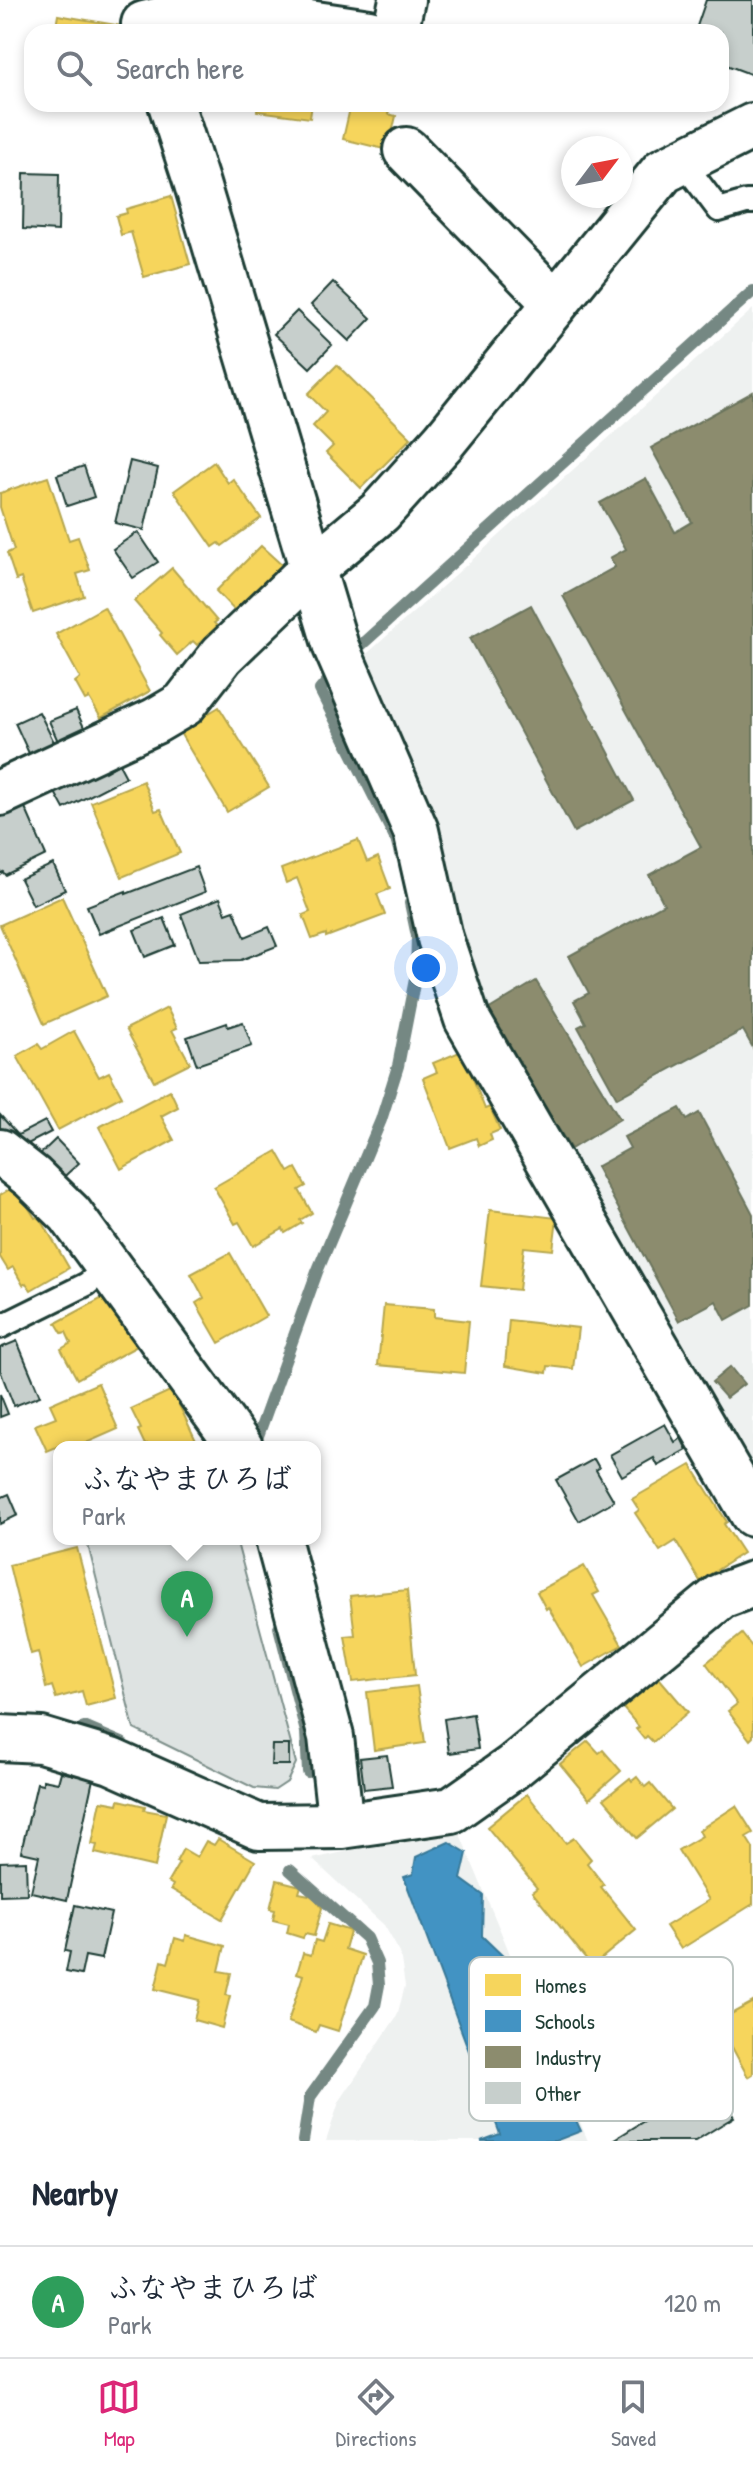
<!DOCTYPE html>
<html lang="en">
<head>
<meta charset="utf-8">
<style>
  body { margin:0; font-family:"Patrick Hand","Klee One",sans-serif; background:#f2f2f3; color:#1f2937 }
  .compass { position:absolute; left:561px; top:136px; width:72px; height:72px; border-radius:50%; background:#fff; box-shadow:0 4px 12px #0003; rotate:58deg }
  .you { position:absolute; left:426px; top:968px; width:28px; height:28px; margin:-20px; border:6px solid #fff; border-radius:50%; background:#1a73e8; box-shadow:0 0 0 12px #1a73e833 }
  .badge { display:grid; place-items:center; width:52px; height:52px; border-radius:50%; background:#db2777; color:#fff; font-size:26px; font-weight:700 }
  .pin { position:absolute; translate:-50% -66px; filter:drop-shadow(0 2px 4px #0008) }
  .pin::after { content:''; position:absolute; top:42px; width:28px; height:24px; background:inherit; clip-path:polygon(0 0,100% 0,50% 100%) }
  .popup { position:absolute; left:53px; top:1441px; width:268px; height:104px; box-sizing:border-box; display:grid; place-content:center; border-radius:16px; background:#fff; filter:drop-shadow(0 2px 6px #0005); font-size:26px; white-space:nowrap; color:#747a83 }
  .popup b { font-size:30px; color:#1f2937 }
  .popup::after { content:''; position:absolute; left:50%; top:100%; margin-left:-16px; border:16px solid transparent; border-top-color:#fff }
  .list { margin:0; padding:0; list-style:none }
  h2 { display:flex; justify-content:space-between; align-items:center; height:104px; margin:0; padding:0 32px; font-size:34px }
  h2 small { font-size:26px; font-weight:400; color:#747a83 }
  .list li { display:grid; grid-template-columns:52px 1fr auto; gap:24px; align-items:center; box-sizing:border-box; height:112px; padding:0 32px; border-top:2px solid #e0e1e3 }
  .list b { display:block; font-size:30px; white-space:nowrap }
  .list p { margin:0; font-size:26px; white-space:nowrap; color:#747a83 }
  .list em { font-size:26px; font-style:normal; color:#747a83 }
  .icon { flex:none; width:44px; height:44px; fill:none; stroke:currentColor; stroke-width:2; stroke-linecap:round; stroke-linejoin:round }
  .map { position:relative; flex:none; width:753px; height:2141px; overflow:hidden }
  .search { position:absolute; background:#fff; box-shadow:0 4px 12px #0003; left:24px; right:24px; top:24px; height:88px; display:flex; align-items:center; gap:20px; box-sizing:border-box; padding:0 28px; border-radius:24px; color:#747a83; font-size:30px }
  .sheet { height:216px; background:#fff }
  nav { display:flex; justify-content:space-around; align-items:center; box-sizing:border-box; height:112px; border-top:2px solid #e0e1e3; background:#fff; font-size:22px; color:#747a83 }
  nav a { display:grid; justify-items:center; gap:4px }
  nav .on { color:#db2777 }
  .map>svg:first-child { display:block }
  .built { fill:#eef1f0 }
  .park { fill:#dee3e2; stroke:#7e908b; stroke-width:2 }
  .homes { fill:#f6d55c; stroke:#b6a750; stroke-width:2 }
  .schools { fill:#4393c3; stroke:#387998; stroke-width:2 }
  .industry { fill:#8c8c6e; stroke:#6b745d; stroke-width:2 }
  .lines { fill:none; stroke-linecap:round; stroke-linejoin:round }
  .stream { stroke:#758883; stroke-width:12 }
  .building { fill:#c7cfcc; stroke:#1f3d34; stroke-width:2 }
  .lane-casing { stroke:#1f3d34; stroke-width:28 }
  .street-casing { stroke:#1f3d34; stroke-width:50 }
  .lane { stroke:#fff; stroke-width:22 }
  .street { stroke:#fff; stroke-width:44 }
  .key { fill:#fff; stroke:#bcc5c2; stroke-width:2 }
  .key-label { font-size:22px; fill:#1f3d34 }
</style>
</head>
<body>
<div class="map">
<svg width="753" height="2141" viewBox="0 0 753 2141">
  <rect width="100%" height="100%" fill="#fff"/>
  <filter id="ink" filterUnits="userSpaceOnUse"><feTurbulence type="fractalNoise" baseFrequency=".0125" numOctaves="2"/><feDisplacementMap in="SourceGraphic" scale="16" xChannelSelector="R" yChannelSelector="G"/><feConvolveMatrix kernelMatrix="1 2 1 2 8 2 1 2 1" color-interpolation-filters="sRGB"/></filter>
  <g filter="url(#ink)">
    <g class="built">
      <path d="M 753,309 L 753,1474 L 483,1018 L 360,660 Z"/>
      <path d="M 457,1827 L 588,2141 L 326,2141 L 339,2102 L 397,2016 L 405,1986 L 400,1953 L 384,1925 L 312,1859 Z"/>
    </g>
    <path class="park" d="M 109,1539 L 236,1539 L 296,1763 L 287,1782 L 275,1790 L 254,1788 L 134,1729 L 88,1545 Z"/>
    <g class="homes">
      <path d="M 58,15 L 122,26 L 121,32 L 55,32 Z"/>
      <path d="M 258,104 L 312,104 L 310,118 L 257,111 Z"/>
      <path d="M 351,104 L 391,104 L 388,114 L 396,116 L 388,150 L 343,139 Z"/>
      <path d="M 171,196 L 190,264 L 144,277 L 131,232 L 121,235 L 116,216 L 127,213 L 126,209 Z"/>
      <path d="M 337,365 L 411,438 L 361,488 L 326,453 L 333,446 L 313,426 L 326,412 L 308,394 Z"/>
      <path d="M 214,462 L 228,483 L 233,479 L 261,518 L 222,546 L 219,543 L 213,547 L 174,491 Z"/>
      <path d="M 48,477 L 69,540 L 78,537 L 90,570 L 77,574 L 84,596 L 33,613 L 21,578 L 16,580 L 7,553 L 14,550 L 0,507 L 0,493 Z"/>
      <path d="M 261,546 L 284,567 L 238,614 L 216,591 Z"/>
      <path d="M 172,568 L 217,621 L 214,623 L 218,627 L 197,645 L 193,641 L 177,655 L 160,635 L 162,633 L 134,601 Z"/>
      <path d="M 104,607 L 150,691 L 101,718 L 89,698 L 85,700 L 75,682 L 80,678 L 56,634 Z"/>
      <path d="M 219,707 L 269,787 L 227,812 L 179,731 Z"/>
      <path d="M 143,781 L 155,811 L 161,809 L 180,853 L 122,877 L 91,802 Z"/>
      <path d="M 358,840 L 367,862 L 378,857 L 390,889 L 377,894 L 385,915 L 326,937 L 326,934 L 312,939 L 303,915 L 310,912 L 297,878 L 286,883 L 281,869 Z"/>
      <path d="M 62,897 L 107,996 L 44,1024 L 0,925 Z"/>
      <path d="M 167,1008 L 177,1028 L 172,1030 L 190,1063 L 154,1081 L 126,1029 Z"/>
      <path d="M 74,1031 L 99,1077 L 109,1072 L 122,1096 L 58,1130 L 17,1056 L 38,1044 L 42,1049 Z"/>
      <path d="M 462,1051 L 485,1109 L 490,1107 L 500,1130 L 490,1134 L 492,1140 L 479,1146 L 476,1138 L 450,1148 L 423,1078 L 437,1072 L 433,1063 Z"/>
      <path d="M 170,1090 L 178,1107 L 161,1116 L 174,1140 L 121,1169 L 99,1127 Z"/>
      <path d="M 277,1151 L 289,1172 L 296,1168 L 306,1186 L 299,1190 L 312,1213 L 300,1220 L 302,1223 L 285,1233 L 283,1229 L 253,1246 L 239,1222 L 235,1224 L 214,1187 Z"/>
      <path d="M 15,1186 L 35,1218 L 39,1216 L 69,1268 L 31,1290 L 26,1283 L 23,1285 L 13,1267 L 8,1270 L 0,1257 L 0,1195 Z"/>
      <path d="M 490,1210 L 557,1218 L 553,1250 L 524,1247 L 519,1290 L 481,1286 Z"/>
      <path d="M 230,1253 L 266,1316 L 219,1343 L 196,1303 L 204,1298 L 191,1274 Z"/>
      <path d="M 108,1295 L 132,1339 L 137,1336 L 141,1344 L 77,1379 L 61,1349 L 71,1343 L 66,1332 L 62,1333 L 56,1323 Z"/>
      <path d="M 384,1305 L 434,1309 L 434,1317 L 469,1321 L 464,1373 L 378,1365 Z"/>
      <path d="M 509,1320 L 578,1328 L 573,1369 L 548,1366 L 547,1373 L 505,1366 Z"/>
      <path d="M 98,1383 L 118,1429 L 77,1447 L 67,1447 L 66,1443 L 47,1451 L 35,1425 L 56,1417 L 50,1404 Z"/>
      <path d="M 172,1390 L 199,1447 L 148,1447 L 147,1444 L 145,1445 L 138,1430 L 141,1429 L 131,1409 Z"/>
      <path d="M 691,1465 L 727,1522 L 724,1524 L 743,1553 L 700,1581 L 676,1541 L 660,1551 L 635,1513 L 639,1510 L 632,1499 Z"/>
      <path d="M 77,1548 L 116,1698 L 86,1706 L 82,1691 L 56,1698 L 52,1686 L 46,1688 L 38,1652 L 31,1654 L 9,1565 Z"/>
      <path d="M 584,1566 L 599,1592 L 593,1595 L 622,1645 L 583,1667 L 548,1607 L 546,1609 L 537,1592 Z"/>
      <path d="M 407,1590 L 415,1675 L 353,1682 L 345,1636 L 355,1635 L 350,1596 Z"/>
      <path d="M 742,1634 L 753,1648 L 753,1737 L 750,1740 L 728,1711 L 737,1704 L 706,1663 Z"/>
      <path d="M 659,1678 L 688,1712 L 653,1742 L 647,1736 L 644,1739 L 636,1729 L 639,1727 L 623,1708 Z"/>
      <path d="M 417,1686 L 425,1743 L 374,1750 L 367,1692 Z"/>
      <path d="M 588,1741 L 599,1753 L 603,1750 L 621,1771 L 589,1799 L 560,1764 Z"/>
      <path d="M 637,1777 L 645,1787 L 650,1783 L 672,1809 L 637,1838 L 604,1799 L 630,1778 L 632,1781 Z"/>
      <path d="M 527,1794 L 566,1843 L 574,1838 L 591,1859 L 587,1863 L 604,1885 L 601,1887 L 636,1930 L 592,1966 L 532,1892 L 537,1888 L 487,1827 Z"/>
      <path d="M 119,1800 L 145,1806 L 144,1810 L 166,1814 L 155,1867 L 95,1853 L 97,1845 L 92,1844 L 101,1801 L 118,1804 Z"/>
      <path d="M 736,1806 L 753,1833 L 746,1837 L 753,1848 L 753,1904 L 681,1949 L 666,1926 L 709,1900 L 678,1850 L 702,1836 L 699,1830 Z"/>
      <path d="M 218,1839 L 255,1861 L 222,1919 L 171,1889 L 173,1885 L 168,1882 L 179,1863 L 176,1862 L 183,1849 L 197,1857 L 206,1841 L 214,1845 Z"/>
      <path d="M 277,1880 L 301,1886 L 299,1893 L 314,1896 L 322,1908 L 314,1936 L 305,1934 L 303,1938 L 287,1933 L 289,1924 L 273,1920 L 275,1910 L 270,1909 Z"/>
      <path d="M 328,1924 L 350,1931 L 345,1949 L 363,1955 L 338,2031 L 319,2025 L 316,2032 L 288,2022 L 303,1975 L 297,1973 L 303,1953 L 311,1955 L 315,1940 L 322,1942 Z"/>
      <path d="M 186,1935 L 225,1946 L 219,1971 L 231,1973 L 226,1995 L 230,1996 L 222,2028 L 194,2020 L 199,2000 L 155,1989 L 162,1961 L 168,1963 L 175,1938 L 185,1941 Z"/>
      <path d="M 753,2002 L 753,2074 L 748,2077 L 718,2021 Z"/>
    </g>
    <path class="schools" d="M 449,1842 L 467,1853 L 461,1879 L 483,1895 L 482,1936 L 510,1963 L 507,1989 L 529,2004 L 523,2030 L 546,2047 L 541,2072 L 564,2089 L 560,2109 L 569,2105 L 581,2131 L 555,2141 L 481,2141 L 500,2134 L 404,1877 L 413,1874 L 416,1857 Z"/>
    <g class="industry">
      <path d="M 753,392 L 753,1048 L 743,1030 L 617,1098 L 578,1027 L 586,1023 L 574,1001 L 589,993 L 569,956 L 664,904 L 649,875 L 701,847 L 563,596 L 615,567 L 610,558 L 626,549 L 600,503 L 646,478 L 675,532 L 692,522 L 651,448 Z"/>
      <path d="M 531,605 L 634,800 L 574,832 L 470,638 Z"/>
      <path d="M 536,981 L 620,1119 L 571,1149 L 486,1011 Z"/>
      <path d="M 680,1108 L 687,1120 L 699,1113 L 753,1214 L 753,1305 L 726,1320 L 716,1301 L 679,1321 L 596,1167 L 630,1148 L 624,1137 Z"/>
      <path d="M 730,1367 L 744,1384 L 726,1398 L 712,1382 Z"/>
    </g>
    <g class="lines">
      <g class="stream">
        <path d="M 350,655 L 753,291"/>
        <path d="M 338,669 L 320,690 L 397,842 L 400,854"/>
        <path d="M 254,1447 L 317,1272 L 381,1120 L 398,1066 L 416,974 L 417,936 L 410,903"/>
        <path d="M 279,1627 L 306,1732 L 308,1772"/>
        <path d="M 84,1727 L 122,1743"/>
        <path d="M 290,1870 L 366,1938 L 377,1963 L 379,1985 L 375,2006 L 310,2097 L 303,2141"/>
      </g>
    </g>
    <g class="building">
      <path d="M 706,0 L 753,0 L 753,75 L 721,63 L 721,32 L 695,32 Z"/>
      <path d="M 24,173 L 59,174 L 58,231 L 23,229 Z"/>
      <path d="M 333,282 L 371,318 L 349,341 L 311,305 Z"/>
      <path d="M 297,311 L 332,345 L 310,368 L 274,334 Z"/>
      <path d="M 130,461 L 158,468 L 144,530 L 115,523 Z"/>
      <path d="M 84,466 L 94,497 L 67,506 L 57,475 Z"/>
      <path d="M 138,532 L 158,562 L 133,578 L 113,549 Z"/>
      <path d="M 76,710 L 87,734 L 60,746 L 49,721 Z"/>
      <path d="M 39,712 L 57,748 L 32,760 L 15,723 Z"/>
      <path d="M 99,762 L 105,772 L 119,764 L 126,777 L 64,809 L 52,787 Z"/>
      <path d="M 24,805 L 46,855 L 5,875 L 3,872 L 0,874 L 0,817 Z"/>
      <path d="M 53,864 L 65,890 L 33,905 L 20,879 Z"/>
      <path d="M 196,867 L 205,892 L 99,934 L 87,906 L 126,891 L 126,894 Z"/>
      <path d="M 220,898 L 226,913 L 234,910 L 245,937 L 269,927 L 277,946 L 241,960 L 199,961 L 181,914 Z"/>
      <path d="M 164,918 L 175,945 L 145,957 L 134,930 Z"/>
      <path d="M 243,1022 L 252,1046 L 197,1065 L 187,1037 L 227,1023 L 228,1027 Z"/>
      <path d="M 0,1115 L 18,1135 L 45,1121 L 51,1132 L 16,1150 L 0,1131 Z"/>
      <path d="M 56,1139 L 79,1163 L 57,1183 L 35,1159 Z"/>
      <path d="M 17,1341 L 40,1396 L 14,1406 L 0,1370 L 0,1348 Z"/>
      <path d="M 0,1394 L 8,1414 L 0,1417 Z"/>
      <path d="M 665,1424 L 675,1442 L 681,1438 L 687,1450 L 658,1466 L 654,1458 L 622,1476 L 610,1455 Z"/>
      <path d="M 594,1459 L 599,1468 L 596,1470 L 614,1501 L 579,1521 L 556,1480 Z"/>
      <path d="M 9,1494 L 18,1515 L 0,1524 L 0,1498 Z"/>
      <path d="M 473,1714 L 478,1749 L 449,1753 L 444,1719 Z"/>
      <path d="M 272,1745 L 289,1745 L 289,1765 L 271,1765 Z"/>
      <path d="M 387,1755 L 392,1786 L 364,1789 L 360,1758 Z"/>
      <path d="M 61,1772 L 93,1779 L 67,1900 L 31,1892 L 39,1856 L 21,1852 L 37,1783 L 43,1784 L 43,1780 L 58,1783 Z"/>
      <path d="M 26,1861 L 27,1894 L 0,1895 L 0,1862 Z"/>
      <path d="M 75,1905 L 111,1913 L 101,1959 L 85,1956 L 81,1975 L 66,1972 L 70,1952 L 65,1951 Z"/>
      <path d="M 710,2080 L 734,2117 L 695,2141 L 612,2141 Z"/>
    </g>
    <g class="lines">
      <g class="lane-casing">
        <g id="lane">
          <path d="M 682,161 L 719,210 L 746,202 L 753,202"/>
          <path d="M 0,1327 L 87,1284 L 109,1266"/>
        </g>
      </g>
      <g class="street-casing">
        <g id="street">
          <path d="M 144,24 L 185,14 L 262,16 L 369,32"/>
          <path d="M 395,32 L 402,0"/>
          <path d="M 171,104 L 196,181 L 336,647 L 416,831 L 440,938 L 467,1019 L 753,1514"/>
          <path d="M 406,150 L 555,303"/>
          <path d="M 0,793 L 155,721 L 184,704 L 222,655 L 312,569 L 380,512 L 444,441 L 663,171 L 753,126"/>
          <path d="M 0,1152 L 32,1177 L 70,1214 L 240,1447"/>
          <path d="M 278,1539 L 331,1737 L 341,1826"/>
          <path d="M 0,1738 L 41,1740 L 111,1761 L 259,1827 L 341,1826 L 452,1810 L 513,1767 L 721,1596 L 753,1584"/>
        </g>
      </g>
      <use href="#lane" class="lane"/>
      <use href="#street" class="street"/>
    </g>
  </g>
  <rect x="469" y="1957" width="264" height="164" rx="12" class="key"/>
  <rect x="485" y="1974" width="36" height="22" fill="#f6d55c"/>
  <rect x="485" y="2010" width="36" height="22" fill="#4393c3"/>
  <rect x="485" y="2046" width="36" height="22" fill="#8c8c6e"/>
  <rect x="485" y="2082" width="36" height="22" fill="#c7cfcc"/>
  <g class="key-label">
    <text x="535" y="1993">Homes</text>
    <text x="535" y="2029">Schools</text>
    <text x="535" y="2065">Industry</text>
    <text x="535" y="2101">Other</text>
  </g>
</svg>
<svg class="compass" viewBox="-18 -18 36 36"><path d="M0-13l5 13h-10z" fill="#e53935"/><path d="M0 13l5-13h-10z" fill="#747a83"/></svg>
<div class="you"></div>
<div class="pin badge" style="left:187px;top:1637px;background:#2e9e5b">A</div>
<div class="popup"><b>ふなやまひろば</b>Park</div>
<div class="search"><svg class="icon" aria-label="search" viewBox="0 0 24 24"><circle cx="10" cy="10" r="6"/><path d="M15 15l6 6"/></svg>Search here</div>
</div>
<section class="sheet">
<h2>Nearby<small></small></h2>
<ul class="list">
<li><span class="badge" style="background:#2e9e5b">A</span><div><b>ふなやまひろば</b><p>Park</p></div><em>120 m</em></li>
</ul>
</section>
<nav>
<a class="on"><svg class="icon" aria-label="map" viewBox="0 0 24 24"><path d="M3 6l6-2 6 2 6-2v14l-6 2-6-2-6 2zM9 4v14M15 6v14"/></svg>Map</a>
<a><svg class="icon" aria-label="directions" viewBox="0 0 24 24"><path d="M12 3l9 9-9 9-9-9zM9 14v-3h6M13 9l2 2-2 2"/></svg>Directions</a>
<a><svg class="icon" aria-label="saved" viewBox="0 0 24 24"><path d="M7 4h10v16l-5-4-5 4z"/></svg>Saved</a>
</nav>
</body>
</html>
